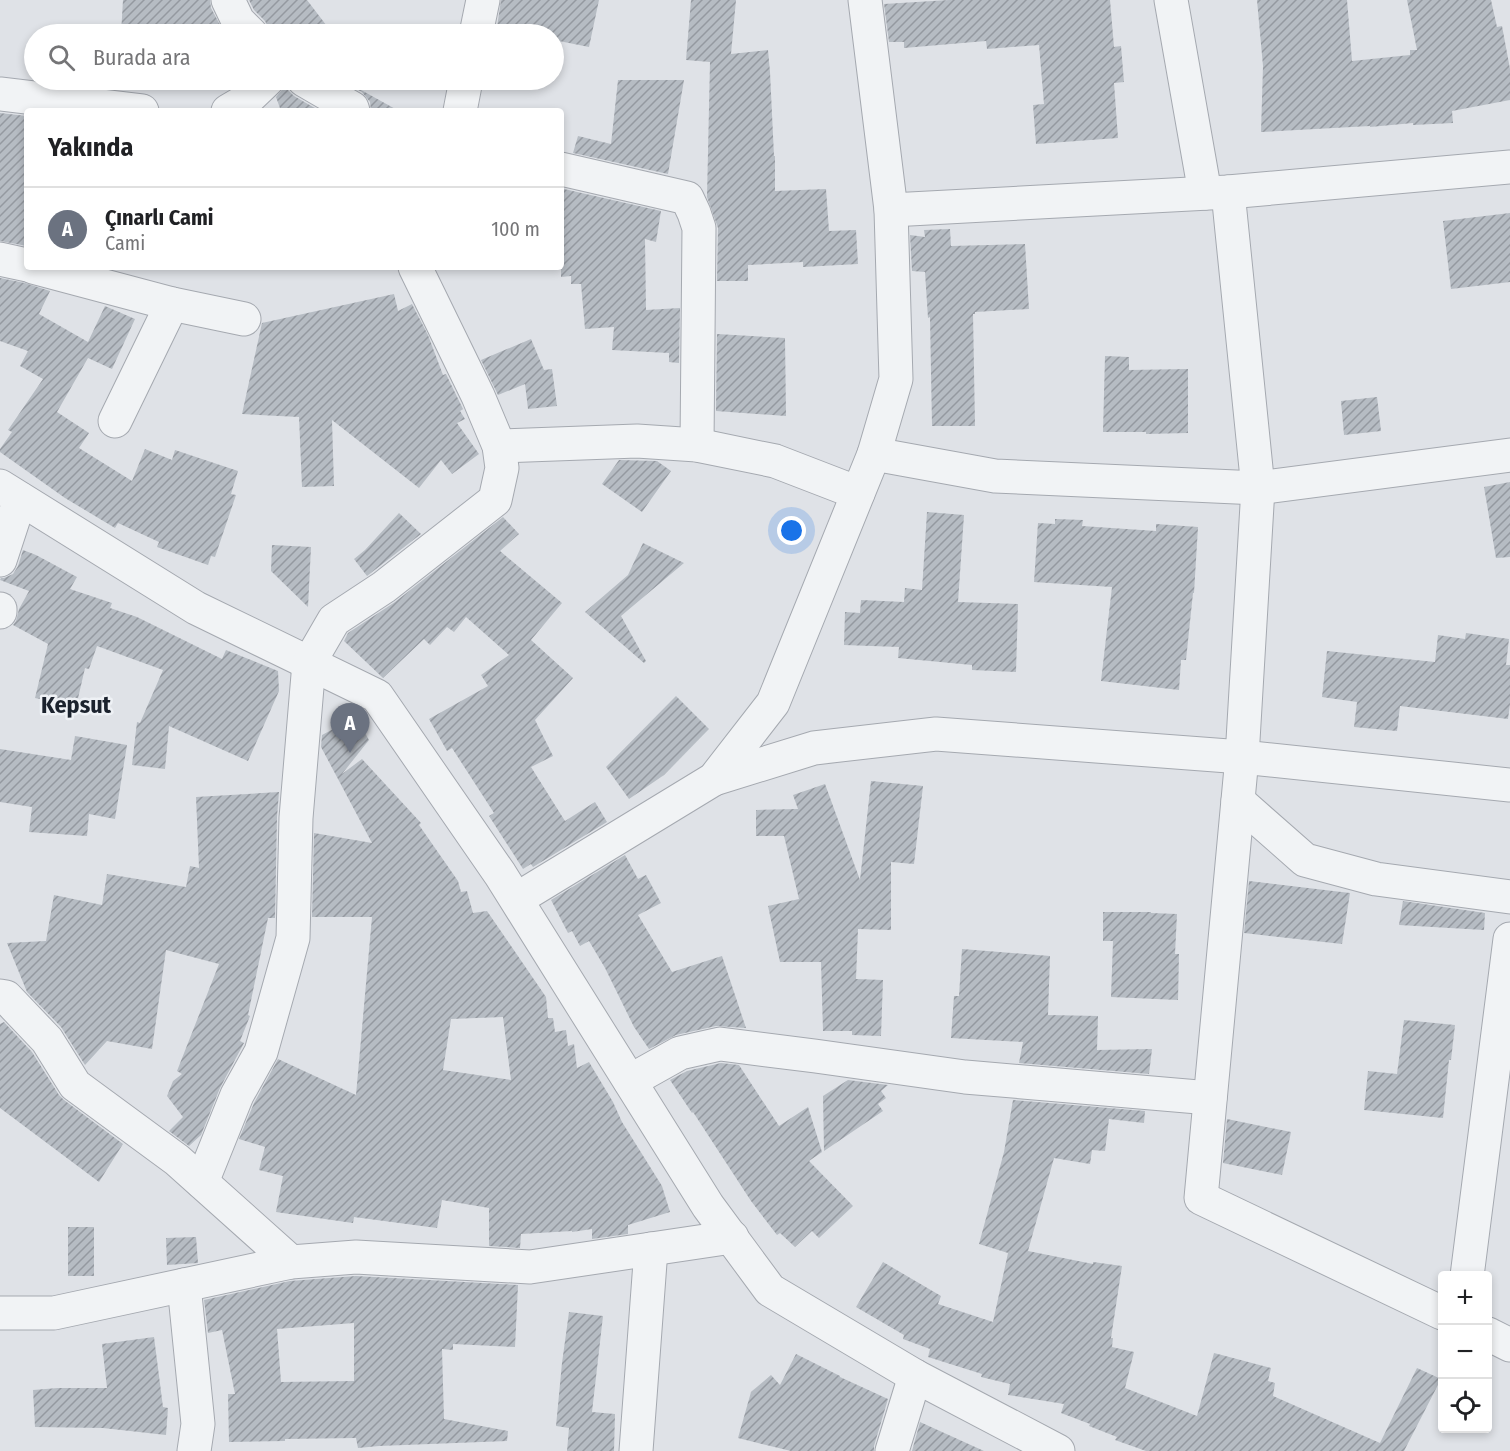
<!DOCTYPE html>
<html lang="tr">
<head>
<meta charset="utf-8">
<style>
  body { margin:0; font-family:"Fira Sans Condensed",sans-serif; background:#f2f2f2; color:#202124 }
  .controls { position:absolute; right:18px; bottom:18px; display:grid; overflow:hidden; border-radius:6px; box-shadow:0 3px 9px #0003 }
  .controls button { width:54px; height:54px; display:grid; place-items:center; padding:0; border:0; border-bottom:2px solid #e0e0e0; background:#fff; color:#202124; font:30px sans-serif }
  .you { position:absolute; left:792px; top:531px; width:21px; height:21px; margin:-15px; border:4px solid #fff; border-radius:50%; background:#1a73e8; box-shadow:0 0 0 9px #1a73e833 }
  .badge { display:grid; place-items:center; width:39px; height:39px; border-radius:50%; background:#2563eb; color:#fff; font-size:20px; font-weight:700 }
  .pin { position:absolute; translate:-50% -50px; filter:drop-shadow(0 2px 3px #0008) }
  .pin::after { content:''; position:absolute; top:32px; width:21px; height:18px; background:inherit; clip-path:polygon(0 0,100% 0,50% 100%) }
  .list { margin:0; padding:0; list-style:none }
  h2 { display:flex; justify-content:space-between; align-items:center; height:78px; margin:0; padding:0 24px; font-size:26px }
  h2 small { font-size:20px; font-weight:400; color:#757577 }
  .list li { display:grid; grid-template-columns:39px 1fr auto; gap:18px; align-items:center; box-sizing:border-box; height:84px; padding:0 24px; border-top:2px solid #e0e0e0 }
  .list b { display:block; font-size:22px; white-space:nowrap }
  .list p { margin:0; font-size:20px; white-space:nowrap; color:#757577 }
  .list em { font-size:20px; font-style:normal; color:#757577 }
  .icon { flex:none; width:33px; height:33px; fill:none; stroke:currentColor; stroke-width:2; stroke-linecap:round; stroke-linejoin:round }
  .map { position:relative; flex:none; width:1510px; height:1451px; overflow:hidden }
  .search { position:absolute; background:#fff; box-shadow:0 3px 9px #0003; left:24px; top:24px; width:540px; height:66px; display:flex; align-items:center; gap:15px; box-sizing:border-box; padding:0 21px; border-radius:33px; color:#757577; font-size:22px }
  .panel { position:absolute; background:#fff; box-shadow:0 3px 9px #0003; left:24px; top:108px; width:540px; height:162px; border-radius:6px }
  .map>svg:first-child { display:block }
  .building { fill:url(#building-hatch); fill-rule:evenodd }
  .lines { fill:none; stroke-linecap:round; stroke-linejoin:round }
  .minor-casing { stroke:#a5a9b0; stroke-width:35 }
  .minor { stroke:#f1f3f5; stroke-width:33 }
  .labels { text-anchor:middle; stroke-width:5; stroke-linejoin:round; paint-order:stroke }
  .district-label { font-size:24px; font-weight:bold; fill:#1b222d; stroke:#eef1f5 }
</style>
</head>
<body>
<div class="map">
<svg width="1510" height="1451" viewBox="0 0 1510 1451">
  <defs>
    <pattern id="building-hatch" width="6" height="6" patternUnits="userSpaceOnUse" patternTransform="scale(1.5)"><rect width="6" height="6" fill="#b6bcc3"/><path d="M-1 1l2-2M0 6l6-6M5 7l2-2" fill="none" stroke="#9499a0"/></pattern>
  </defs>
  <rect width="100%" height="100%" fill="#dfe2e7"/>
  <g class="building">
    <path d="M 123,0 L 210,0 L 211,8 L 225,34 L 121,34 Z"/>
    <path d="M 249,0 L 307,0 L 333,34 L 269,34 L 269,29 L 265,21 L 254,10 Z"/>
    <path d="M 501,0 L 599,0 L 589,47 L 554,40 L 554,34 L 531,34 L 497,27 Z"/>
    <path d="M 691,0 L 736,0 L 731,54 L 768,50 L 770,72 L 774,156 L 775,156 L 775,191 L 826,189 L 829,231 L 856,230 L 858,264 L 803,267 L 803,262 L 748,265 L 748,281 L 717,281 L 718,228 L 707,197 L 710,62 L 686,60 Z"/>
    <path d="M 949,0 L 1110,0 L 1114,47 L 1121,46 L 1124,82 L 1114,83 L 1118,138 L 1036,144 L 1033,105 L 1044,104 L 1039,45 L 987,49 L 986,41 L 904,48 L 904,42 L 889,42 L 884,4 Z"/>
    <path d="M 1257,0 L 1347,0 L 1352,61 L 1410,55 L 1410,50 L 1417,50 L 1407,0 L 1491,0 L 1497,27 L 1502,26 L 1510,69 L 1510,100 L 1452,111 L 1453,123 L 1413,125 L 1413,123 L 1370,127 L 1370,126 L 1261,132 L 1263,66 Z"/>
    <path d="M 118,80 L 200,80 L 199,87 Z"/>
    <path d="M 340,80 L 343,80 L 399,111 L 371,111 L 370,102 L 362,92 Z"/>
    <path d="M 618,80 L 684,80 L 668,174 L 573,153 L 578,136 L 611,144 Z"/>
    <path d="M 285,81 L 288,90 L 294,96 L 320,111 L 281,111 L 276,97 L 285,86 Z"/>
    <path d="M 0,113 L 27,116 L 27,246 L 0,241 Z"/>
    <path d="M 564,189 L 661,211 L 656,242 L 645,239 L 646,310 L 680,308 L 679,363 L 669,362 L 669,353 L 612,350 L 614,327 L 585,329 L 581,284 L 571,284 L 571,276 L 561,277 L 561,201 Z"/>
    <path d="M 1510,213 L 1510,282 L 1451,289 L 1443,221 Z"/>
    <path d="M 950,229 L 951,246 L 1025,244 L 1029,309 L 975,312 L 975,314 L 973,314 L 975,426 L 932,426 L 930,317 L 928,318 L 925,272 L 912,271 L 910,235 L 925,237 L 924,230 Z"/>
    <path d="M 0,278 L 25,283 L 50,291 L 39,314 L 88,342 L 105,306 L 135,319 L 112,369 L 88,358 L 57,412 L 89,433 L 79,448 L 132,481 L 145,449 L 172,460 L 175,450 L 238,471 L 231,494 L 236,495 L 215,557 L 211,556 L 208,565 L 157,547 L 159,542 L 118,523 L 115,528 L 65,498 L 0,452 L 0,449 L 12,432 L 8,430 L 43,379 L 20,366 L 28,351 L 0,341 Z"/>
    <path d="M 394,294 L 398,311 L 412,304 L 428,335 L 443,375 L 446,374 L 463,409 L 460,411 L 465,419 L 457,423 L 479,454 L 452,474 L 441,460 L 419,488 L 332,420 L 334,486 L 302,487 L 299,417 L 242,414 L 262,323 Z"/>
    <path d="M 717,334 L 785,338 L 786,416 L 716,411 Z"/>
    <path d="M 531,339 L 544,370 L 552,369 L 557,406 L 528,409 L 525,384 L 498,395 L 481,360 Z"/>
    <path d="M 1105,356 L 1129,357 L 1129,370 L 1188,369 L 1188,433 L 1146,434 L 1146,432 L 1103,432 Z"/>
    <path d="M 1377,397 L 1381,431 L 1344,435 L 1341,401 Z"/>
    <path d="M 619,460 L 657,461 L 671,471 L 642,512 L 602,484 Z"/>
    <path d="M 1510,482 L 1510,557 L 1496,558 L 1484,487 Z"/>
    <path d="M 927,512 L 964,515 L 958,602 L 1018,604 L 1016,672 L 972,670 L 972,665 L 898,658 L 899,647 L 844,645 L 845,612 L 860,613 L 861,600 L 904,602 L 905,588 L 922,590 Z"/>
    <path d="M 399,513 L 421,534 L 367,576 L 354,559 L 365,550 Z"/>
    <path d="M 503,517 L 519,534 L 500,551 L 562,603 L 531,640 L 573,678 L 535,720 L 553,756 L 531,767 L 565,821 L 595,802 L 607,822 L 533,867 L 531,864 L 523,869 L 489,816 L 494,813 L 452,748 L 447,751 L 429,719 L 488,686 L 481,675 L 509,655 L 466,617 L 454,632 L 447,627 L 430,645 L 424,639 L 383,678 L 344,641 L 348,633 L 395,602 Z"/>
    <path d="M 1055,519 L 1083,520 L 1082,526 L 1156,531 L 1156,524 L 1198,527 L 1194,593 L 1193,593 L 1186,660 L 1181,660 L 1179,690 L 1101,681 L 1112,587 L 1034,582 L 1038,523 L 1055,524 Z"/>
    <path d="M 643,543 L 684,563 L 621,616 L 646,661 L 644,663 L 585,612 L 628,575 Z"/>
    <path d="M 272,545 L 311,547 L 308,607 L 271,571 Z"/>
    <path d="M 23,550 L 36,555 L 77,577 L 70,589 L 112,603 L 110,608 L 137,617 L 222,659 L 226,650 L 278,671 L 279,691 L 248,761 L 169,726 L 165,769 L 132,765 L 137,722 L 140,723 L 163,670 L 97,646 L 89,669 L 85,668 L 76,707 L 35,698 L 48,644 L 13,625 L 16,621 L 19,609 L 29,591 L 0,580 L 1,578 L 4,578 L 13,574 L 18,566 Z"/>
    <path d="M 1466,633 L 1509,639 L 1506,665 L 1510,665 L 1510,704 L 1508,719 L 1400,706 L 1397,731 L 1354,727 L 1357,702 L 1322,697 L 1327,651 L 1435,662 L 1438,635 L 1465,639 Z"/>
    <path d="M 676,696 L 709,729 L 664,775 L 629,799 L 606,767 Z"/>
    <path d="M 356,717 L 369,740 L 342,774 L 362,759 L 421,823 L 419,825 L 458,881 L 461,892 L 467,891 L 473,913 L 487,911 L 546,997 L 548,1018 L 553,1018 L 555,1032 L 566,1030 L 568,1046 L 574,1044 L 577,1068 L 589,1062 L 613,1102 L 622,1122 L 662,1186 L 670,1212 L 628,1225 L 628,1234 L 592,1239 L 592,1229 L 572,1232 L 572,1231 L 521,1234 L 520,1248 L 489,1246 L 489,1208 L 442,1200 L 437,1228 L 354,1217 L 353,1223 L 276,1212 L 283,1176 L 259,1170 L 265,1147 L 239,1139 L 254,1103 L 278,1059 L 356,1095 L 372,917 L 312,917 L 314,833 L 372,843 L 321,747 L 322,735 ZM 503,1017 L 511,1080 L 443,1070 L 451,1019 Z"/>
    <path d="M 75,736 L 127,745 L 115,819 L 89,814 L 87,836 L 29,832 L 32,807 L 0,802 L 0,749 L 71,760 Z"/>
    <path d="M 871,781 L 923,786 L 914,864 L 891,862 L 891,930 L 858,929 L 856,979 L 883,980 L 881,1036 L 852,1035 L 852,1031 L 823,1031 L 821,962 L 780,962 L 768,906 L 799,899 L 784,836 L 756,836 L 756,810 L 798,809 L 793,795 L 825,784 L 860,880 Z"/>
    <path d="M 279,792 L 277,817 L 275,918 L 268,918 L 248,1015 L 250,1016 L 240,1041 L 244,1043 L 220,1088 L 201,1135 L 189,1146 L 169,1131 L 183,1117 L 167,1096 L 173,1081 L 182,1074 L 177,1071 L 219,964 L 166,950 L 152,1049 L 107,1041 L 85,1065 L 61,1027 L 27,992 L 7,943 L 46,941 L 54,895 L 102,905 L 107,874 L 186,887 L 190,866 L 199,868 L 196,797 Z"/>
    <path d="M 625,855 L 638,879 L 646,875 L 661,903 L 638,915 L 672,972 L 722,956 L 746,1028 L 716,1026 L 676,1035 L 649,1049 L 634,1027 L 605,968 L 589,941 L 580,946 L 572,931 L 568,933 L 551,900 Z"/>
    <path d="M 1249,881 L 1350,893 L 1342,944 L 1244,933 Z"/>
    <path d="M 1403,901 L 1485,913 L 1484,930 L 1399,925 Z"/>
    <path d="M 1103,912 L 1151,912 L 1151,913 L 1177,914 L 1175,954 L 1179,954 L 1178,1000 L 1111,997 L 1113,941 L 1103,941 Z"/>
    <path d="M 962,949 L 1050,956 L 1048,1015 L 1098,1016 L 1097,1050 L 1152,1049 L 1149,1074 L 1019,1063 L 1023,1042 L 951,1038 L 954,996 L 959,996 Z"/>
    <path d="M 1404,1020 L 1455,1025 L 1451,1060 L 1449,1060 L 1443,1118 L 1364,1110 L 1368,1071 L 1397,1074 Z"/>
    <path d="M 4,1022 L 32,1052 L 59,1095 L 64,1100 L 123,1144 L 99,1182 L 0,1108 L 0,1024 Z"/>
    <path d="M 721,1063 L 739,1065 L 779,1126 L 808,1107 L 822,1152 L 809,1161 L 853,1206 L 819,1238 L 812,1231 L 795,1247 L 780,1233 L 777,1235 L 751,1201 L 693,1112 L 692,1113 L 670,1080 L 687,1071 Z"/>
    <path d="M 848,1080 L 888,1085 L 881,1091 L 886,1098 L 878,1104 L 883,1111 L 824,1151 L 823,1096 Z"/>
    <path d="M 1013,1100 L 1145,1111 L 1144,1123 L 1109,1119 L 1105,1151 L 1092,1150 L 1090,1164 L 1054,1158 L 1028,1251 L 1093,1264 L 1093,1262 L 1122,1266 L 1111,1338 L 1113,1338 L 1112,1347 L 1134,1352 L 1125,1388 L 1197,1416 L 1214,1353 L 1271,1368 L 1268,1381 L 1275,1383 L 1273,1396 L 1380,1443 L 1417,1368 L 1441,1379 L 1404,1451 L 1146,1451 L 1115,1440 L 1117,1437 L 1089,1426 L 1090,1424 L 1061,1413 L 1064,1404 L 1008,1395 L 1010,1384 L 981,1377 L 982,1374 L 928,1357 L 930,1349 L 903,1339 L 904,1335 L 856,1307 L 883,1262 L 941,1296 L 938,1304 L 993,1322 L 1008,1253 L 979,1244 L 1004,1152 Z"/>
    <path d="M 1227,1119 L 1291,1132 L 1282,1175 L 1223,1163 Z"/>
    <rect x="68" y="1227" width="26" height="49"/>
    <path d="M 196,1237 L 198,1263 L 167,1265 L 166,1238 Z"/>
    <path d="M 356,1276 L 518,1285 L 515,1347 L 453,1344 L 453,1350 L 442,1349 L 444,1419 L 508,1431 L 507,1441 L 379,1446 L 358,1448 L 356,1438 L 285,1439 L 285,1441 L 229,1442 L 228,1394 L 235,1394 L 222,1330 L 208,1333 L 204,1300 L 290,1281 ZM 354,1323 L 354,1381 L 281,1382 L 277,1329 Z"/>
    <path d="M 569,1312 L 603,1316 L 592,1412 L 615,1414 L 614,1451 L 567,1451 L 569,1428 L 556,1426 L 562,1363 Z"/>
    <path d="M 154,1337 L 163,1407 L 168,1408 L 166,1435 L 103,1428 L 35,1427 L 33,1390 L 58,1388 L 107,1388 L 102,1344 Z"/>
    <path d="M 796,1354 L 840,1376 L 840,1377 L 888,1399 L 874,1446 L 874,1451 L 791,1451 L 738,1438 L 751,1392 L 771,1375 L 780,1385 Z"/>
    <path d="M 920,1422 L 984,1451 L 912,1451 Z"/>
  </g>
  <g class="lines">
    <g class="minor-casing">
      <g id="minor">
        <path d="M 228,0 L 238,21 L 251,34"/>
        <path d="M 1171,0 L 1205,193"/>
        <path d="M 476,34 L 483,0"/>
        <path d="M 304,80 L 352,108 L 353,111"/>
        <path d="M 0,94 L 142,111"/>
        <path d="M 228,111 L 245,101 L 267,80"/>
        <path d="M 460,111 L 466,80"/>
        <path d="M 561,169 L 687,198 L 694,213 L 699,228 L 697,445"/>
        <path d="M 1228,192 L 1258,488 L 1242,757 L 1201,1198 L 1442,1313"/>
        <path d="M 891,210 L 1228,192 L 1510,167"/>
        <path d="M 0,259 L 27,265"/>
        <path d="M 33,267 L 172,304 L 244,319"/>
        <path d="M 115,421 L 172,304"/>
        <path d="M 499,446 L 637,441 L 697,445 L 775,461 L 858,493"/>
        <path d="M 874,454 L 995,476 L 1258,488 L 1510,455"/>
        <path d="M 0,486 L 196,608 L 377,696 L 500,874 L 708,1206 L 770,1290 L 915,1376 L 1058,1451"/>
        <path d="M 0,560 L 20,499"/>
        <path d="M 0,609 L 0,612"/>
        <path d="M 714,779 L 814,748 L 936,734 L 1242,757 L 1510,785"/>
        <path d="M 1238,801 L 1305,860 L 1376,879 L 1510,897"/>
        <path d="M 517,899 L 714,779 L 773,703 L 874,454 L 896,379 L 891,210 L 865,0"/>
        <path d="M 0,996 L 6,997 L 47,1040 L 75,1085 L 177,1160 L 291,1262"/>
        <path d="M 630,1081 L 680,1053 L 720,1044 L 815,1056 L 965,1077 L 1210,1098"/>
        <path d="M 202,1182 L 237,1095 L 261,1052 L 293,938 L 296,818 L 309,663 L 334,620 L 384,587 L 495,500 L 502,468 L 499,446 L 478,396 L 415,267"/>
        <path d="M 1467,1276 L 1510,939"/>
        <path d="M 184,1285 L 198,1424 L 194,1451"/>
        <path d="M 0,1313 L 54,1313 L 291,1262 L 356,1257 L 530,1267 L 732,1237"/>
        <path d="M 1488,1334 L 1510,1345"/>
        <path d="M 636,1451 L 651,1249"/>
        <path d="M 892,1451 L 915,1376"/>
      </g>
    </g>
    <use href="#minor" class="minor"/>
  </g>
  <g class="labels">
    <g class="district-label">
      <text x="76" y="713">Kepsut</text>
    </g>
  </g>
</svg>
<div class="controls">
<button>+</button>
<button>−</button>
<button><svg class="icon" aria-label="locate" viewBox="0 0 24 24"><circle cx="12" cy="12" r="6"/><path d="M12 2v4M12 18v4M2 12h4M18 12h4"/></svg></button>
</div>
<div class="you"></div>
<div class="pin badge" style="left:350px;top:753px;background:#6b7280">A</div>
<div class="search"><svg class="icon" aria-label="search" viewBox="0 0 24 24"><circle cx="10" cy="10" r="6"/><path d="M15 15l6 6"/></svg>Burada ara</div>
<section class="panel">
<h2>Yakında<small></small></h2>
<ul class="list">
<li><span class="badge" style="background:#6b7280">A</span><div><b>Çınarlı Cami</b><p>Cami</p></div><em>100 m</em></li>
</ul>
</section>
</div>
</body>
</html>
